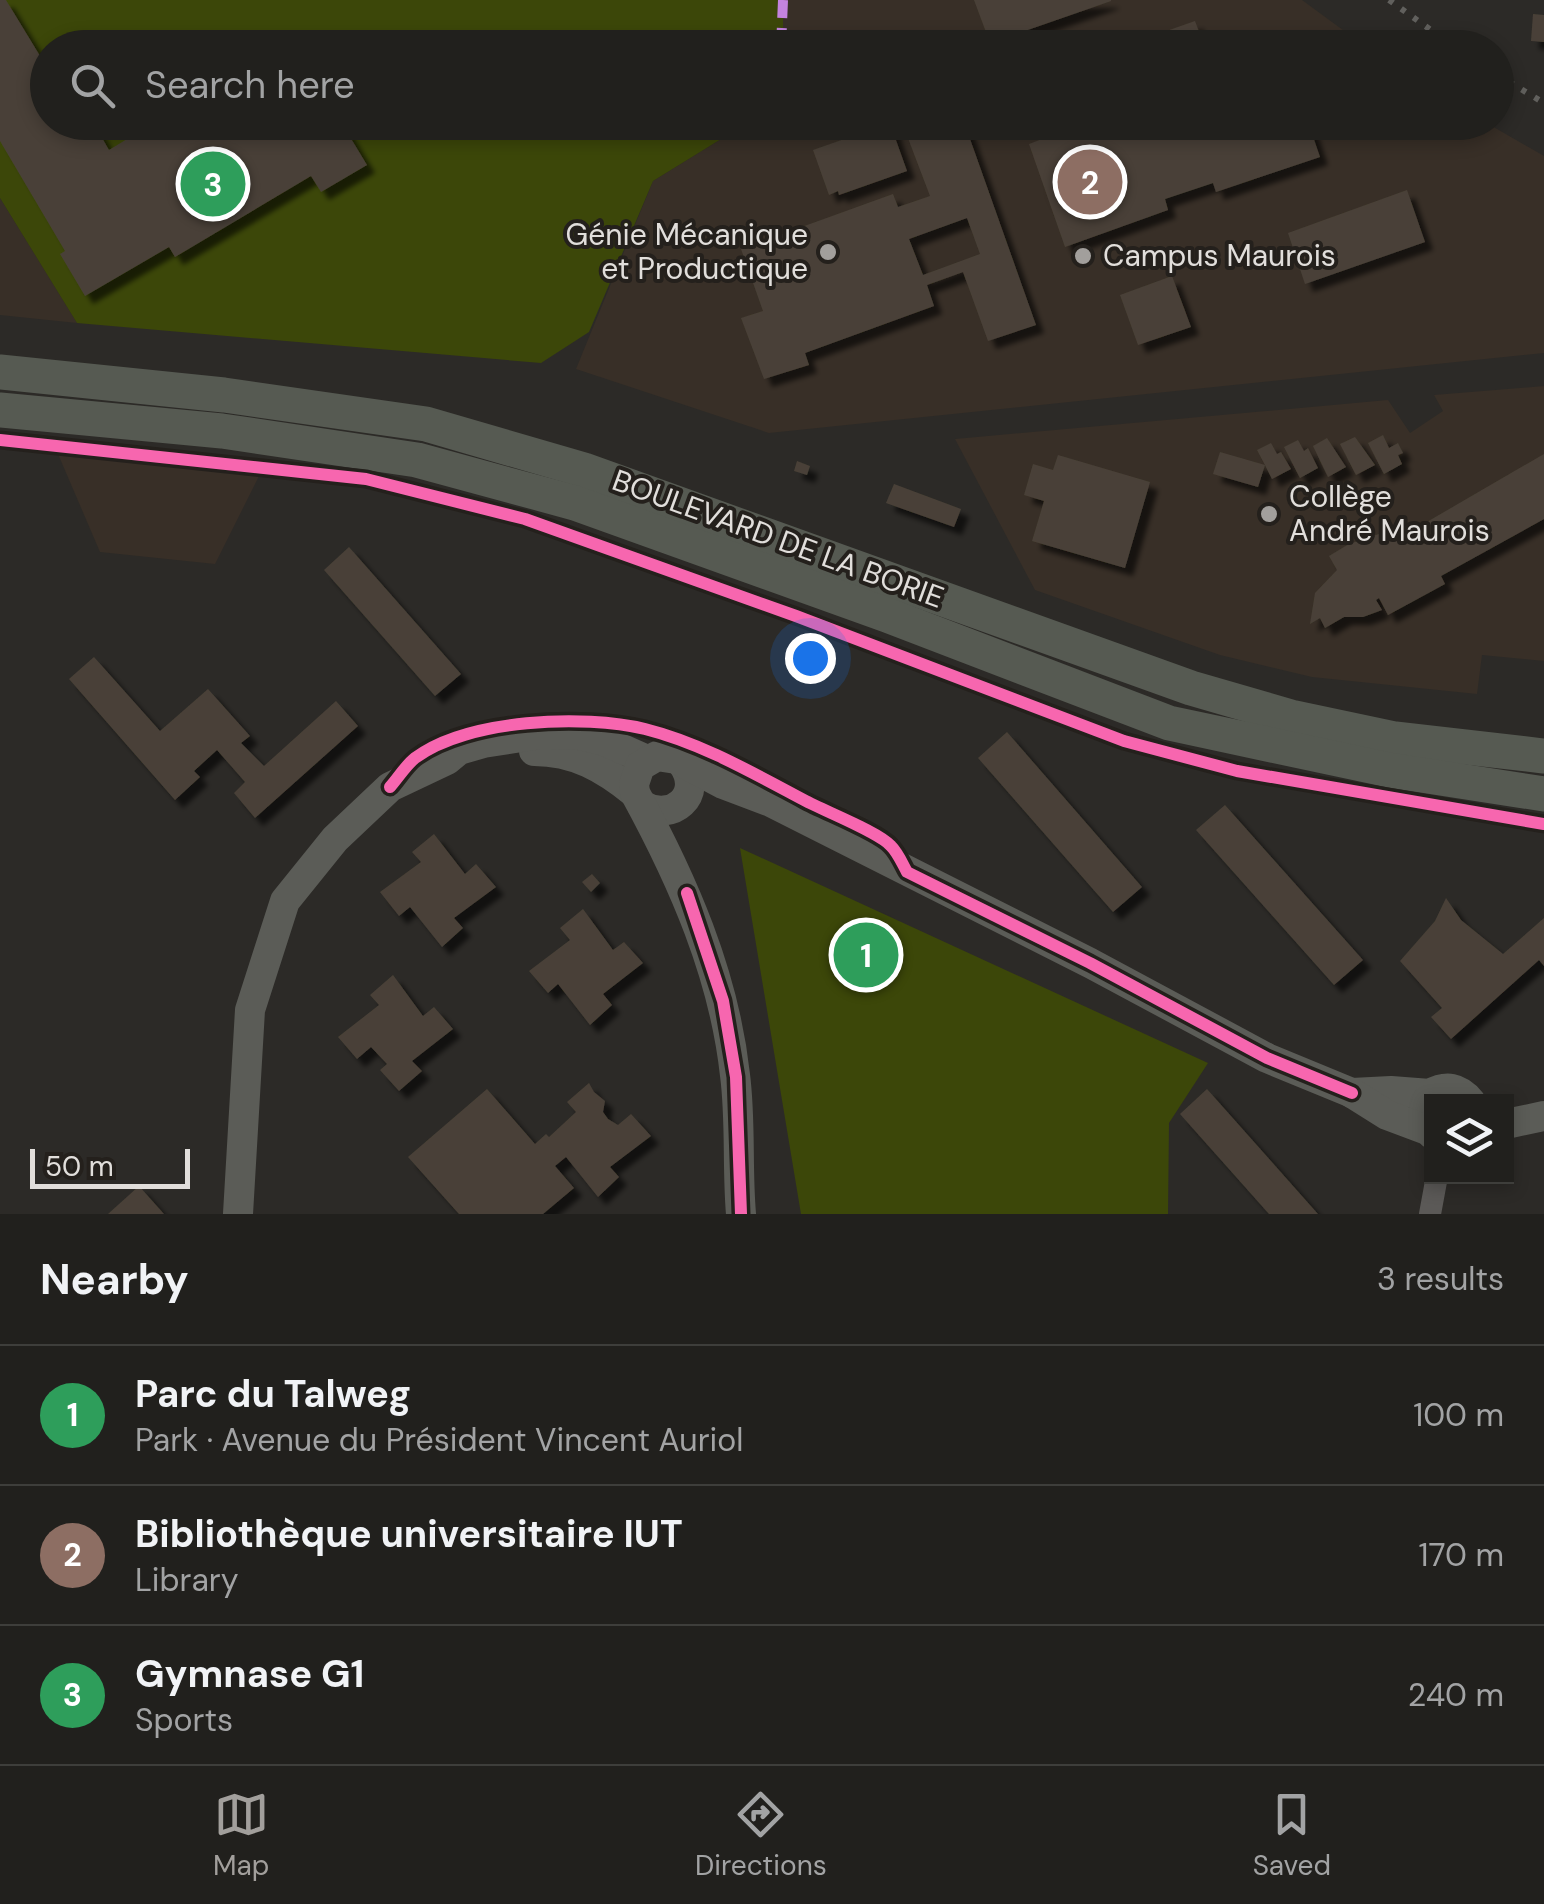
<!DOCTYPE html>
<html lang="en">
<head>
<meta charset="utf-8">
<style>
  body { margin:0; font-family:"DM Sans",sans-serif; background:#2d2d2a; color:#f1f3f6 }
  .controls { position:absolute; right:30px; bottom:30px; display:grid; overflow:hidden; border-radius:0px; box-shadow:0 5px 15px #0003 }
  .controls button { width:90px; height:90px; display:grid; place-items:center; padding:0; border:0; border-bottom:2px solid #3e3e3b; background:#21201d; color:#f1f3f6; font:50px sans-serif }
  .scale { position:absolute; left:30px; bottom:25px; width:160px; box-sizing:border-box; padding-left:10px; border:5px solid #e1dedb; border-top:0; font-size:28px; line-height:35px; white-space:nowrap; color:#e1dedb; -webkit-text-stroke:8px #24201c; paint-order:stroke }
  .you { position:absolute; left:810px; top:658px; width:35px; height:35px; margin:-25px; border:8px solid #fff; border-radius:50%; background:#1a73e8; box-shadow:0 0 0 15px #1a73e833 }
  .badge { display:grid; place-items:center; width:65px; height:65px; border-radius:50%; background:#a29f9c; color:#fff; font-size:32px; font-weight:700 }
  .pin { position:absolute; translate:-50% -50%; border:5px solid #fff; box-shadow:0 2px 10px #0006 }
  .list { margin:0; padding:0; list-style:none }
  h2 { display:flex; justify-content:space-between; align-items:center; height:130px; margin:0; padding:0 40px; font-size:42px }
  h2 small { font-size:32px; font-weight:400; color:#a2a3a4 }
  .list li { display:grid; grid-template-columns:65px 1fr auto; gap:30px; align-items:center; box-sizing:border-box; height:140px; padding:0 40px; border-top:2px solid #3e3e3b }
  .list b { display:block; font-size:38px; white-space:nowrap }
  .list p { margin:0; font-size:32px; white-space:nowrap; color:#a2a3a4 }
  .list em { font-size:32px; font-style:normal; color:#a2a3a4 }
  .icon { flex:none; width:55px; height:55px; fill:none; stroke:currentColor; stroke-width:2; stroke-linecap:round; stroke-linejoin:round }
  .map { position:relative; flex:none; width:1544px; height:1214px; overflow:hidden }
  .search { position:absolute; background:#21201d; box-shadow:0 5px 15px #0003; left:30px; right:30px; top:30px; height:110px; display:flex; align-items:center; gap:25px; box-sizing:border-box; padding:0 35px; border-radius:55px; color:#a2a3a4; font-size:38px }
  .sheet { height:550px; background:#21201d }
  nav { display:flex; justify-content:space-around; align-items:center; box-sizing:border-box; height:140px; border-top:2px solid #3e3e3b; background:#21201d; font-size:28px; color:#a2a3a4 }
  nav a { display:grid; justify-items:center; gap:5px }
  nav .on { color:#a29f9c }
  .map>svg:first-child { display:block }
  .built { fill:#382f27 }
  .green { fill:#3c4709 }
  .building { fill:#494137; fill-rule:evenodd; filter:url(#shadow) }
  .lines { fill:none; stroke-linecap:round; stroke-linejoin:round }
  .street { stroke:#5b5957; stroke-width:22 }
  .secondary { stroke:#5b5c57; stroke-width:30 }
  .primary { stroke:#565a52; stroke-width:35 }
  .rail { stroke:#61605d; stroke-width:6; stroke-dasharray:5 10; stroke-linecap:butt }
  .quiet { stroke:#c483df; stroke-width:10; stroke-dasharray:20 10; stroke-linecap:butt }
  .cycleway-casing { stroke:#24201c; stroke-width:19 }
  .cycleway { stroke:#f766af; stroke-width:12 }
  .poi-dot { fill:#a29f9c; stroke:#24201c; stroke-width:4 }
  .labels { text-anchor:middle; stroke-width:8; stroke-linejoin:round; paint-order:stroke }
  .poi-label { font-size:30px; fill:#e1dedb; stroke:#24201c; text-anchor:start }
  .street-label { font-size:30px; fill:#e1dedb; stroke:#24201c }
</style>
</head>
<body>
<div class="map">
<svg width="1544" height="1214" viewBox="0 0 1544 1214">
  <defs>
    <filter id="shadow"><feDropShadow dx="8" dy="8" stdDeviation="2.5" flood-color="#0009"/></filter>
  </defs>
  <rect width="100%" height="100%" fill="#2c2a27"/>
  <g class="built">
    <path d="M 783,0 L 1302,0 L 1366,47 L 781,48 Z"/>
    <path d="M 1485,122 L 1544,156 L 1544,353 L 769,433 L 576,369 L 653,181 L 726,136 L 737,123 Z"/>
    <path d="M 0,198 L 77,323 L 0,315 Z"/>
    <path d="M 1544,386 L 1544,661 L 1482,655 L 1477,694 L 1312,677 L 1220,655 L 1035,590 L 955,439 L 1388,400 L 1410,433 L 1443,411 L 1434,395 Z"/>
    <path d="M 58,454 L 260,474 L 215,564 L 100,552 Z"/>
  </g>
  <g class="green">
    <path d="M 0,0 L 783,0 L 783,44 L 781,47 L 48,48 L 48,122 L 737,123 L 726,136 L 653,181 L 589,332 L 541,363 L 77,323 L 0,198 Z"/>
    <path d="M 740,848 L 1208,1063 L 1169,1123 L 1168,1214 L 801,1214 Z"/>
  </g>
  <g class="building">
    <path d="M 0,0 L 6,0 L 48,69 L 48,122 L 93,122 L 109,150 L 155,122 L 341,122 L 367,165 L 321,192 L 311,176 L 175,257 L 169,247 L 85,296 L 60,254 L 65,251 L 0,141 Z"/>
    <path d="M 974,0 L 1111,0 L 1111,1 L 990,43 Z"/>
    <path d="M 1533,14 L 1544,15 L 1544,42 L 1531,41 Z"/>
    <path d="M 1195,21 L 1205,48 L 1121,48 L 1121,47 Z"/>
    <path d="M 314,30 L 322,45 L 285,48 Z"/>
    <path d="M 893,122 L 964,122 L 1036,325 L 988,341 L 963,272 L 927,285 L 934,306 L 805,353 L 809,365 L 764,379 L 741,318 L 763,311 L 741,249 L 893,194 L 898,207 L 930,196 L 903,125 L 892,129 L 907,171 L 839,195 L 838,191 L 829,195 L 813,150 ZM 967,218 L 980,254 L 923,275 L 909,239 Z"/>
    <path d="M 1087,122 L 1208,122 L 1211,132 L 1237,122 L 1308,122 L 1320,157 L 1216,192 L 1213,183 L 1165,199 L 1168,210 L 1065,247 L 1029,144 Z"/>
    <path d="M 1407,190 L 1425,242 L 1305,284 L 1288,233 Z"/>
    <path d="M 1172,276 L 1191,327 L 1138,345 L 1120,295 Z"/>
    <path d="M 1383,435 L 1389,448 L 1398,443 L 1403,453 L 1398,455 L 1402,464 L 1384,474 L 1368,443 Z"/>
    <path d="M 1355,437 L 1375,465 L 1356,475 L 1340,444 Z"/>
    <path d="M 1327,438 L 1346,467 L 1328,477 L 1313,446 Z"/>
    <path d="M 1298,440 L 1304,451 L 1308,448 L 1318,468 L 1300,478 L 1284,447 Z"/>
    <path d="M 1271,443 L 1277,454 L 1281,452 L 1291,469 L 1272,479 L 1265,465 L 1258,487 L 1213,474 L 1220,452 L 1265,465 L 1257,450 Z"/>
    <path d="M 1544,454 L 1544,519 L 1441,576 L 1445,584 L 1388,615 L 1379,598 L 1376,600 L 1382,610 L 1363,617 L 1344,617 L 1325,628 L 1320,618 L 1310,624 L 1315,593 L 1337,570 L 1329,556 L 1349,544 L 1382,533 L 1397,531 L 1401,537 Z"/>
    <path d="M 1058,455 L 1150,482 L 1125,568 L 1032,541 L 1044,501 L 1024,495 L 1033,464 L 1053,470 Z"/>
    <path d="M 797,461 L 810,466 L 807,475 L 794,471 Z"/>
    <path d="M 894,484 L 961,509 L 954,527 L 886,503 Z"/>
    <path d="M 349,547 L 461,674 L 435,696 L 324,570 Z"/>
    <path d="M 94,657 L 160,731 L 208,689 L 250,736 L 241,743 L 264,766 L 336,701 L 358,726 L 255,818 L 234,793 L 245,782 L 217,750 L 194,771 L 200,777 L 175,800 L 69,679 Z"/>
    <path d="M 1007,732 L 1142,887 L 1113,912 L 978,758 Z"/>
    <path d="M 1225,805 L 1363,960 L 1334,985 L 1196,830 Z"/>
    <path d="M 434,834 L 465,874 L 476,864 L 496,887 L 454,918 L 463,928 L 442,947 L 410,907 L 399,916 L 380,892 L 421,862 L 412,852 Z"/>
    <path d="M 592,874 L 600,883 L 591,892 L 582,882 Z"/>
    <path d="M 1446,898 L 1461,920 L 1503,954 L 1544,918 L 1544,966 L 1539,960 L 1451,1039 L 1431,1017 L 1442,1008 L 1400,961 L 1435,921 Z"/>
    <path d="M 583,909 L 613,950 L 624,942 L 643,963 L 603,994 L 612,1005 L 590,1025 L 558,984 L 548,993 L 529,971 L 570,940 L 560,928 Z"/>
    <path d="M 393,975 L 423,1016 L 434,1007 L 453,1029 L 412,1061 L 422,1071 L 399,1091 L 380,1070 L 387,1064 L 371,1047 L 357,1059 L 338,1037 L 379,1005 L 370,995 Z"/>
    <path d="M 589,1083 L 594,1092 L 605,1101 L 603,1112 L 608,1119 L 618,1125 L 631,1114 L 651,1136 L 610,1167 L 619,1177 L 598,1197 L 566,1157 L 555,1166 L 574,1188 L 543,1214 L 459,1214 L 408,1157 L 487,1089 L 535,1144 L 546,1134 L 549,1137 L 576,1112 L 567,1102 Z"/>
    <path d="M 1207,1089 L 1318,1214 L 1269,1214 L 1180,1114 Z"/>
    <path d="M 139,1186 L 164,1214 L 108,1214 Z"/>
  </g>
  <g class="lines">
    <path class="street" d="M 1430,1214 L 1437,1176"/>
    <g class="secondary">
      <path d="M 534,751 C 575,751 604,768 635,793"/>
      <path d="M 642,805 C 672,823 704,795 683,764"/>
      <path d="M 1352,1093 L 1391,1091 L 1430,1094"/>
      <path d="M 1506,1124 L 1544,1116"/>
      <path d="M 1432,1134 L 1422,1116 L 1430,1094 C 1446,1085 1459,1087 1471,1102"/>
      <path d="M 238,1214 L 250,1010 L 285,901 L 335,839 L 390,787 L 447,760 L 459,750 L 483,743 L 541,734 L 580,735 L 602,740 L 647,760"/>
      <path d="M 741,1214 C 737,1168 741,1121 735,1075 C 724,974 683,881 635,793 L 634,784 L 640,766 L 657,756 L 676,759 L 723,784 L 771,802 L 1090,963 L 1267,1058 L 1352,1093 L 1387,1115 L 1427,1130"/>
    </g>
    <g class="primary">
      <path d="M 0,372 L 224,395 L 426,424 L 584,470 L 1191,688 L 1291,717 L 1395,739 L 1544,756"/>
      <path d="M 0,410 L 222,431 L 417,460 L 575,503 L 887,615 L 1169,723 L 1389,770 L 1544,794"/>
    </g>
    <g class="rail">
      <path d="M 1389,0 L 1456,48"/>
      <path d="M 1496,74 L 1544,103"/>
    </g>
    <g class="quiet">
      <path d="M 781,48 L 783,0"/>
      <path d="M 726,136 L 735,122"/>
    </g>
    <g class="cycleway-casing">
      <g id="cycleway">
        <path d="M 0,440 L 366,479 L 525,519 L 796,616 L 1124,741 L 1237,771 L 1544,824"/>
        <path d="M 390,787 C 398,778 406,765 415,758 C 467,719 584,714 645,729 C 701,743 753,773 804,800 C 824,811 879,832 891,846 C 898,853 902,863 907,872 L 1090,963 L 1267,1058 L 1352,1093"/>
        <path d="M 687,893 L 723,1001 L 736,1077 L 741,1214"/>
      </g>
    </g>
    <use href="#cycleway" class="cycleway"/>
  </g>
  <g class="poi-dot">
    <circle cx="828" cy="252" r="10"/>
    <circle cx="1083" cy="256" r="10"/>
    <circle cx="1269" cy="514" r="10"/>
  </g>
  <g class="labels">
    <g class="poi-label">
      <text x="808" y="245" text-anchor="end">Génie Mécanique<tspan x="808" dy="34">et Productique</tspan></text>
      <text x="1103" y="266">Campus Maurois</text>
      <text x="1289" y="507">Collège<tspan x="1289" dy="34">André Maurois</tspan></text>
    </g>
    <g class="street-label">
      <text transform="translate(778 539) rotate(20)" y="10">BOULEVARD DE LA BORIE</text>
    </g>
  </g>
</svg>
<div class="controls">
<button><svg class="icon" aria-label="layers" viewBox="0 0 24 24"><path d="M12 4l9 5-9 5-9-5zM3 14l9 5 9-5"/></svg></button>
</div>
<div class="scale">50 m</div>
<div class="you"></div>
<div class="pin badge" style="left:866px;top:955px;background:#2e9e5b">1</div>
<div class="pin badge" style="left:1090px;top:182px;background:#8d6e63">2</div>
<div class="pin badge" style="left:213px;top:184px;background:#2e9e5b">3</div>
<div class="search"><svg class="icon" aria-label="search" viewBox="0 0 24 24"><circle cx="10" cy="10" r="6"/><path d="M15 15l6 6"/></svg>Search here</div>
</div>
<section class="sheet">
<h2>Nearby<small>3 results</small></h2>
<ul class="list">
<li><span class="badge" style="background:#2e9e5b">1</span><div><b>Parc du Talweg</b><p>Park · Avenue du Président Vincent Auriol</p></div><em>100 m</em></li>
<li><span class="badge" style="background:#8d6e63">2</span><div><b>Bibliothèque universitaire IUT</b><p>Library</p></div><em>170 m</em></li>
<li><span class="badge" style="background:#2e9e5b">3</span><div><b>Gymnase G1</b><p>Sports</p></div><em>240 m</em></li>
</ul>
</section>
<nav>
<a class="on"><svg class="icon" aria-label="map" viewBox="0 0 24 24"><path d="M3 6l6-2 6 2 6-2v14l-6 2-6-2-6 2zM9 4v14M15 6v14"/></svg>Map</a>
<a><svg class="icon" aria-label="directions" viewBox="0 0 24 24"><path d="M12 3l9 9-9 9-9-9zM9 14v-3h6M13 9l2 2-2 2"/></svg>Directions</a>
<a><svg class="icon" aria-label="saved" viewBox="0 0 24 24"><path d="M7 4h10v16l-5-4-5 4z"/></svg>Saved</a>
</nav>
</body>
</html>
